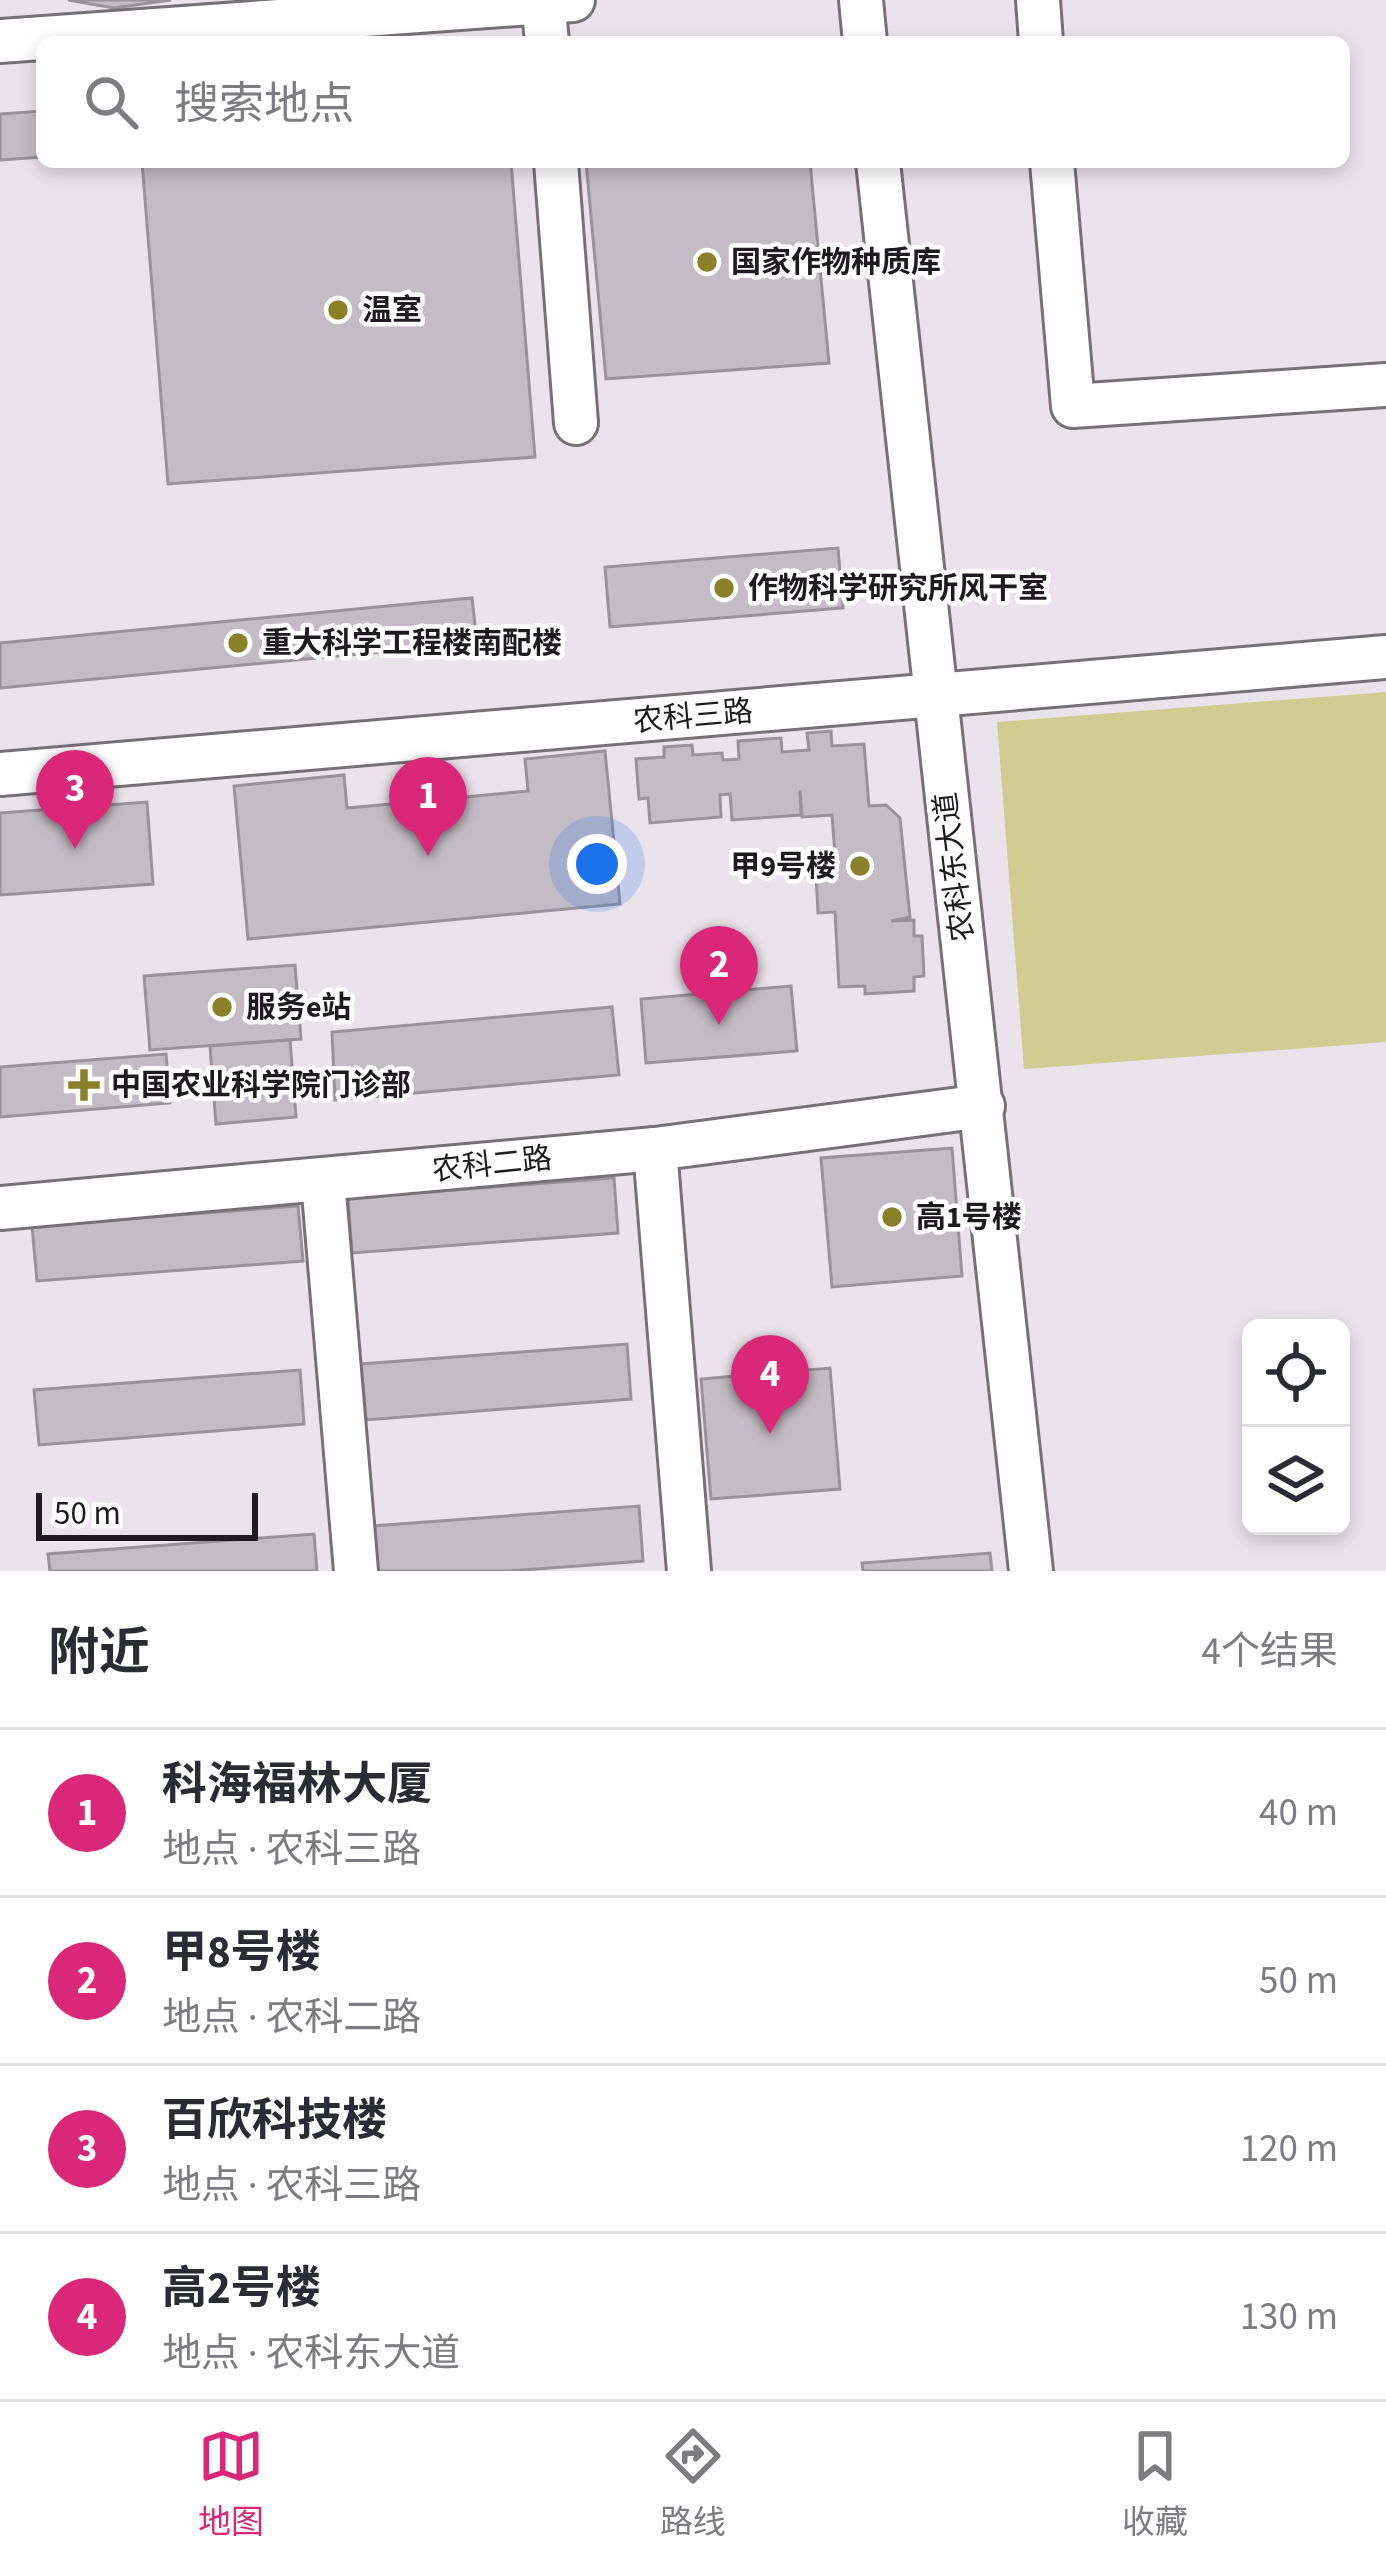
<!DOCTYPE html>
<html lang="zh">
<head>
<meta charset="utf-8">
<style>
  body { margin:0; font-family:"Source Sans 3","Noto Sans SC",sans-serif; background:#f2f2f3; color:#2b2b33 }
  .controls { position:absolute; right:36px; bottom:36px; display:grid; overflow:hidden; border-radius:18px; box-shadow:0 6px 18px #0003 }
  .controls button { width:108px; height:108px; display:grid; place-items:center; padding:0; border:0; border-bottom:3px solid #e1e1e2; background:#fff; color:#2b2b33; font:60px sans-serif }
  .scale { position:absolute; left:36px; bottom:30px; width:222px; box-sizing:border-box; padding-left:12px; border:6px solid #1d1b1e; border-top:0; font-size:33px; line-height:42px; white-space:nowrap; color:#1d1b1e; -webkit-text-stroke:9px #fff; paint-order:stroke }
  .you { position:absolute; left:597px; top:864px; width:42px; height:42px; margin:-30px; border:9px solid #fff; border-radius:50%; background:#1a73e8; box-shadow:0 0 0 18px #1a73e833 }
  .badge { display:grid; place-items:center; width:78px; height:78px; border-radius:50%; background:#db2777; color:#fff; font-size:39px; font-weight:700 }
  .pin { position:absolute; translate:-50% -99px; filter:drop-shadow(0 3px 6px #0008) }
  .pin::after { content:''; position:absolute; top:63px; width:42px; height:36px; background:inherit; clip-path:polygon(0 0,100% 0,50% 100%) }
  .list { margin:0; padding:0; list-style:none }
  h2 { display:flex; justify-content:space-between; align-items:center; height:156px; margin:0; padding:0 48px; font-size:51px }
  h2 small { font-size:39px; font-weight:400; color:#7c7c81 }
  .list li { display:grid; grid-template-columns:78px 1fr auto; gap:36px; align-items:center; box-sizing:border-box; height:168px; padding:0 48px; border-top:3px solid #e1e1e2 }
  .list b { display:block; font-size:45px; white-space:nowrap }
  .list p { margin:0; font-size:39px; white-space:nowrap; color:#7c7c81 }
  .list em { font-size:39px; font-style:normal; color:#7c7c81 }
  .icon { flex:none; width:66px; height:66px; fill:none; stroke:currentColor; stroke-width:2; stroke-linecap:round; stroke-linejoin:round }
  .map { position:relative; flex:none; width:1386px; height:1571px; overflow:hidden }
  .search { position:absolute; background:#fff; box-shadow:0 6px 18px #0003; left:36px; right:36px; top:36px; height:132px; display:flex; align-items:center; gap:30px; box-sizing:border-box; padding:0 42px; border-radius:18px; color:#7c7c81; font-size:45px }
  .sheet { height:828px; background:#fff }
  nav { display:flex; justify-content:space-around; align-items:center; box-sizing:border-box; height:168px; border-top:3px solid #e1e1e2; background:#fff; font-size:33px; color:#7c7c81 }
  nav a { display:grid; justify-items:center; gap:6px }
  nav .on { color:#db2777 }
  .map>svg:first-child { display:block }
  .green { fill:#d1cc92 }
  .building { fill:#c4bcc4; stroke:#9a929a; stroke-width:3 }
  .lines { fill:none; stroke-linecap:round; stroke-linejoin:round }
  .minor-casing { stroke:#777077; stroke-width:48 }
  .minor { stroke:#fff; stroke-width:42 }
  .poi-dot { fill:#898028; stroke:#fff; stroke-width:4.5 }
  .labels { text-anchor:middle; stroke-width:9; stroke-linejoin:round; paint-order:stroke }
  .poi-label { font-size:30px; font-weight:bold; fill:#1d1b1e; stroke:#fff; text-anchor:start }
  .street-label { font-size:30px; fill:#1d1b1e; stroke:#fff }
</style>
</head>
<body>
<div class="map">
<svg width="1386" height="1571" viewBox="0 0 1386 1571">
  <rect width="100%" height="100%" fill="#ebe3eb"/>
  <path class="green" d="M 1386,692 L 1386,1042 L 1024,1069 L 997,722 Z"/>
  <g class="building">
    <path d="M 68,0 L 171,0 L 114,8 Z"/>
    <path d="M 42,111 L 42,157 L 0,160 L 0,114 Z"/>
    <path d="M 142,162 L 511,162 L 535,457 L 168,484 Z"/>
    <path d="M 586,162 L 810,162 L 829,363 L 606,379 Z"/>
    <path d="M 838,548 L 843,608 L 610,627 L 605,567 Z"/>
    <path d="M 472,598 L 477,643 L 0,688 L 0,643 Z"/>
    <path d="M 831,731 L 832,746 L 864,744 L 869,806 L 886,805 L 900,818 L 910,917 L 891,921 L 914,920 L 914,936 L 922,936 L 924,976 L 914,977 L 914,991 L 865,994 L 865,986 L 839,987 L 835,912 L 818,913 L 815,856 L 835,855 L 832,815 L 802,817 L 800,790 L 801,815 L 732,820 L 730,794 L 720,795 L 721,817 L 650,823 L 648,798 L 639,799 L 636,759 L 664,757 L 664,747 L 692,745 L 693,755 L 722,753 L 723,760 L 739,759 L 738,741 L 781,738 L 782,752 L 809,750 L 807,733 Z"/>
    <path d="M 605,751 L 620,904 L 248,939 L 234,786 L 344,775 L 347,808 L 528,791 L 525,759 Z"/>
    <path d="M 147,802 L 153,884 L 0,895 L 0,813 Z"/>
    <path d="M 295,965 L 301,1039 L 150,1050 L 144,976 Z"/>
    <path d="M 791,986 L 797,1051 L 646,1063 L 641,999 Z"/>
    <path d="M 612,1007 L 619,1075 L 335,1100 L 332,1032 Z"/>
    <path d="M 290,1040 L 296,1117 L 216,1124 L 210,1046 Z"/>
    <path d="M 166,1054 L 170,1103 L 0,1117 L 0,1067 Z"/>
    <path d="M 952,1148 L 962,1276 L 832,1287 L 821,1158 Z"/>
    <path d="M 614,1178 L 618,1233 L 352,1253 L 348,1198 Z"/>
    <path d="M 298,1206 L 303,1261 L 37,1281 L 32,1226 Z"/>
    <path d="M 627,1344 L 631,1399 L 366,1420 L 361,1364 Z"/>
    <path d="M 830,1368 L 840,1489 L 711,1499 L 701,1379 Z"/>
    <path d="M 300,1370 L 304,1424 L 39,1445 L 34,1390 Z"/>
    <path d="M 639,1506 L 643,1561 L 510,1571 L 377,1571 L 373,1526 Z"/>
    <path d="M 314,1534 L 317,1571 L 50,1571 L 48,1554 Z"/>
    <path d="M 990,1553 L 992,1571 L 863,1571 L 862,1563 Z"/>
  </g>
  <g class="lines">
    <g class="minor-casing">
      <g id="minor">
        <path d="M 543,0 L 547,42"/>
        <path d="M 861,0 L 865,42"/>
        <path d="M 1038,0 L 1041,42"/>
        <path d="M 0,41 L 573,0"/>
        <path d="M 556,162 L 576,423"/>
        <path d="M 878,162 L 1031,1571"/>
        <path d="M 1052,162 L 1073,406 L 1386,385"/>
        <path d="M 0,774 L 1386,657"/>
        <path d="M 655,1149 L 689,1571"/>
        <path d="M 323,1181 L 356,1571"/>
        <path d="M 0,1208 L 655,1149 L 983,1106"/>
      </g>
    </g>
    <use href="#minor" class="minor"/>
  </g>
  <g class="poi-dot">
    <circle cx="707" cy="262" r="12"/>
    <circle cx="338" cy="310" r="12"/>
    <circle cx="724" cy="588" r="12"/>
    <circle cx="238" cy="643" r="12"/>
    <circle cx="860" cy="866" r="12"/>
    <circle cx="222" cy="1007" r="12"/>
    <path d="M78 1067h12v12h12v12h-12v12h-12v-12h-12v-12h12z"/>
    <circle cx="892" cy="1217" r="12"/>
  </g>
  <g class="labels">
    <g class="poi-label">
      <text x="731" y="272">国家作物种质库</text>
      <text x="362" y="320">温室</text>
      <text x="748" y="598">作物科学研究所风干室</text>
      <text x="262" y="653">重大科学工程楼南配楼</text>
      <text x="836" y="876" text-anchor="end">甲9号楼</text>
      <text x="246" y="1017">服务e站</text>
      <text x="111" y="1095">中国农业科学院门诊部</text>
      <text x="916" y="1227">高1号楼</text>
    </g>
    <g class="street-label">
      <text transform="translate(693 716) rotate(-5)" y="10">农科三路</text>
      <text transform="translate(954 867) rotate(-97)" y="10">农科东大道</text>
      <text transform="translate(492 1164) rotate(-6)" y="10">农科二路</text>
    </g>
  </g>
</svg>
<div class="controls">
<button><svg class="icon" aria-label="locate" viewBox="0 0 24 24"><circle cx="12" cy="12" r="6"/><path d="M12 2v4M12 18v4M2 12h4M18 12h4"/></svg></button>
<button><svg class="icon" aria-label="layers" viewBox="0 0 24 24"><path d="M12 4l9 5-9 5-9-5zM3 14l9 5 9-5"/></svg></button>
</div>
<div class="scale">50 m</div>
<div class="you"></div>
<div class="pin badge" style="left:428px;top:856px">1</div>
<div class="pin badge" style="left:719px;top:1025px">2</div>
<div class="pin badge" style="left:75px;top:849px">3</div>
<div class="pin badge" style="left:770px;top:1434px">4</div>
<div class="search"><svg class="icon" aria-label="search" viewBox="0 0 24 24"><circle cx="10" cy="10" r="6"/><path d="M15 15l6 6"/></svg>搜索地点</div>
</div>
<section class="sheet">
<h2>附近<small>4个结果</small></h2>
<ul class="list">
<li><span class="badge">1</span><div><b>科海福林大厦</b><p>地点 · 农科三路</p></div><em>40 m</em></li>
<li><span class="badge">2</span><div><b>甲8号楼</b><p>地点 · 农科二路</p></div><em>50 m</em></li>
<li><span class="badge">3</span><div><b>百欣科技楼</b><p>地点 · 农科三路</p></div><em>120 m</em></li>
<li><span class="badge">4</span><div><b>高2号楼</b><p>地点 · 农科东大道</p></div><em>130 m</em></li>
</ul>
</section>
<nav>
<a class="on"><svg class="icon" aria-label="map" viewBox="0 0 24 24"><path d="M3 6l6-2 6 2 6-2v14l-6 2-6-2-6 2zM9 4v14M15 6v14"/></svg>地图</a>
<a><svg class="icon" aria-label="directions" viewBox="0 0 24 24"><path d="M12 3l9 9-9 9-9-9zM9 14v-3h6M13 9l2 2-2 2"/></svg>路线</a>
<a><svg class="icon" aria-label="saved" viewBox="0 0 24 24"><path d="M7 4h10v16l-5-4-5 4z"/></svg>收藏</a>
</nav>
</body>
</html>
